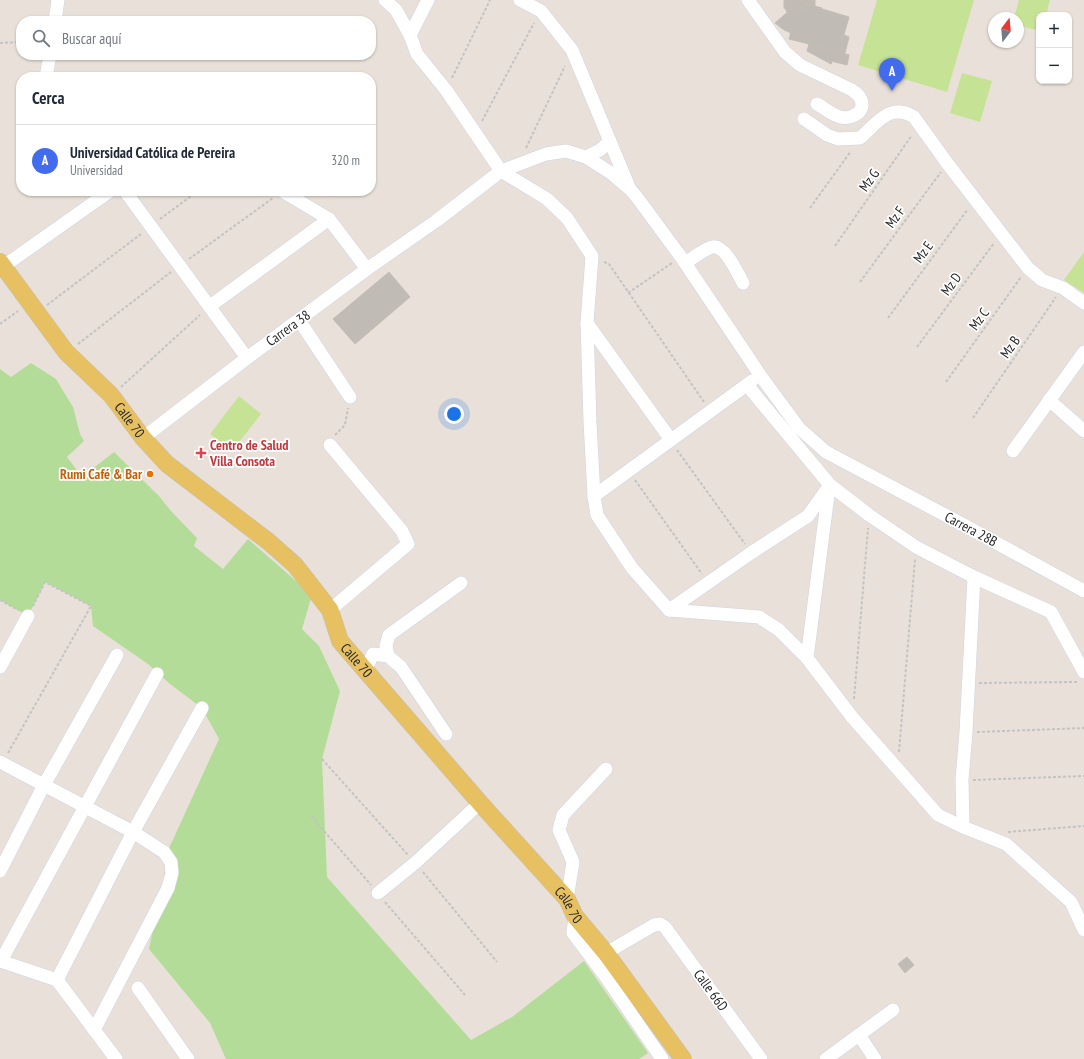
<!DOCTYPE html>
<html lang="es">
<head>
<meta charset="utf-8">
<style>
  body { margin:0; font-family:"PT Sans Narrow",sans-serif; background:#f6f6f7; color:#1f2937 }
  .controls { position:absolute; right:12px; top:12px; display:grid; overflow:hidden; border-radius:8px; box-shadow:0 1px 3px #0004 }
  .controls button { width:36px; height:36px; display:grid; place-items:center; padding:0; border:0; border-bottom:1px solid #e0e1e3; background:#fff; color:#1f2937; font:20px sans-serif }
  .compass { position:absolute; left:988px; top:12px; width:36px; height:36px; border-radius:50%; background:#fff; box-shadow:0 1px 3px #0004; rotate:16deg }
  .you { position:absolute; left:454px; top:414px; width:14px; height:14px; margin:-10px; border:3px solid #fff; border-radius:50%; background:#1a73e8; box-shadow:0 0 0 6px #1a73e833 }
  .badge { display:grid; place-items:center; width:26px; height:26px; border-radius:50%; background:#426bed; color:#fff; font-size:13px; font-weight:700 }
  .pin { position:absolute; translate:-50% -33px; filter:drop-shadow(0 1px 2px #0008) }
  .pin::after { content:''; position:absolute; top:21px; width:14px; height:12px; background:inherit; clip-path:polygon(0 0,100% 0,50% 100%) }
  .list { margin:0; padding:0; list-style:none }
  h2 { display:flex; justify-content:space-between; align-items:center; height:52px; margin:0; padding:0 16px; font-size:17px }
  h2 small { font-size:13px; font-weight:400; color:#747a83 }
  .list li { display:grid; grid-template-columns:26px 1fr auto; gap:12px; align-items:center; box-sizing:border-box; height:72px; padding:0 16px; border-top:1px solid #e0e1e3 }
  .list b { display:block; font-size:15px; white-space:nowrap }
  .list p { margin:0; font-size:13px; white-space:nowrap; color:#747a83 }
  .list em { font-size:13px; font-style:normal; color:#747a83 }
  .icon { flex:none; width:22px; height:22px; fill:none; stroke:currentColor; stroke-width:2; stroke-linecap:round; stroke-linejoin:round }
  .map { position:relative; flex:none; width:1084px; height:1059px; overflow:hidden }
  .search { position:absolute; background:#fff; box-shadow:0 1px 3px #0004; left:16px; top:16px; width:360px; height:44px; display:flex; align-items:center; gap:10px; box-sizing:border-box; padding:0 14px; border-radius:16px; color:#747a83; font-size:15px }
  .panel { position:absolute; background:#fff; box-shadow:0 1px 3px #0004; left:16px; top:72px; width:360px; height:124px; border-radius:16px }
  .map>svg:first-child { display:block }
  .green { fill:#b3dc98 }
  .pitch { fill:#c6e395 }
  .building { fill:#c1bbb6; stroke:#c4bdb3 }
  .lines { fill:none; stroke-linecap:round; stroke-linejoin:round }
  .minor-casing { stroke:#cfd3df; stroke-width:14 }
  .major-casing { stroke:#c3c3c3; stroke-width:18 }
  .path { stroke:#c3c3c3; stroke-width:2; stroke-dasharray:3 2; stroke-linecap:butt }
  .minor { stroke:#fff; stroke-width:13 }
  .major { stroke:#e6c061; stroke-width:17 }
  .health-dot { fill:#e0444e; stroke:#fff; stroke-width:1.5 }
  .food-dot { fill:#e8710a; stroke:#fff; stroke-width:1.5 }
  .labels { text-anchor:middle; stroke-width:3.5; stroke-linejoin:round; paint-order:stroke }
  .street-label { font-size:14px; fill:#272727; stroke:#fff }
  .health-label { font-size:14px; font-weight:bold; fill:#be3a42; stroke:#fff; text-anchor:start }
  .food-label { font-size:14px; font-weight:bold; fill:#c56008; stroke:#fff; text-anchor:end }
</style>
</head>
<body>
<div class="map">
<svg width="1084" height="1059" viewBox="0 0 1084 1059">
  <rect width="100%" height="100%" fill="#e9e1d9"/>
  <path class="green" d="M 31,363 L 56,379 L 73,407 L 80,434 L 84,441 L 67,457 L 82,477 L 114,452 L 159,496 L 171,511 L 197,538 L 194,546 L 223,569 L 248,539 L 312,595 L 302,629 L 319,646 L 340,691 L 322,759 L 327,877 L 471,1040 L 512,1017 L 584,961 L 648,1053 L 639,1059 L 226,1059 L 210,1023 L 149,949 L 170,846 L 219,739 L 202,708 L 170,684 L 148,664 L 93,626 L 91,606 L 45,582 L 28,616 L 0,600 L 0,369 L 11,377 Z"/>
  <g class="pitch">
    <path d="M 877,0 L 974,0 L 947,92 L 858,65 Z"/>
    <path d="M 1019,0 L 1050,0 L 1046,15 L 1039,15 L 1039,31 L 1018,25 L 1018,18 L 1014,18 Z"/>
    <path d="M 962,73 L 992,81 L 980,122 L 950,113 Z"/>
    <path d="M 1084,252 L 1084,293 L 1064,280 Z"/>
    <path d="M 239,396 L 261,414 L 232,451 L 210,434 Z"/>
  </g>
  <g class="building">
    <path d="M 784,0 L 815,0 L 815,6 L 799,2 L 787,12 L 784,7 Z"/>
    <path d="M 799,2 L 804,3 L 802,8 L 798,7 L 791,33 L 784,30 L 775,23 Z"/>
    <path d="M 804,3 L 822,8 L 821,9 L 819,8 L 818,13 L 802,8 Z"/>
    <path d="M 798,7 L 818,13 L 809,44 L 789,39 Z"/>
    <path d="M 819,8 L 849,17 L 843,38 L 813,30 Z"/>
    <path d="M 813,30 L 843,38 L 840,52 L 809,44 Z"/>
    <path d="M 844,35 L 849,37 L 845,53 L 840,52 Z"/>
    <path d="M 809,44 L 830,49 L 827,60 L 832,61 L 831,64 L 807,51 Z"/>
    <path d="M 830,49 L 849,55 L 847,65 L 827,60 Z"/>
    <path d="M 389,272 L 410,297 L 355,344 L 333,319 Z"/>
    <path d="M 907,957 L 914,965 L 905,973 L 898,964 Z"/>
  </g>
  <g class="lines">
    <g class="minor-casing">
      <g id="minor">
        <path d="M 385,0 L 396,10 L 410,35 L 417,54 L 446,90 L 501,171 L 547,199 L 567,218 L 592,256 L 587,323 L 590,422 L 594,496 L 597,515 L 632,568 L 669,610 L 759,617 L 779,630 L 807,658 L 852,717 L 938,815 L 963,827 L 1006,844 L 1071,902 L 1084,930"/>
        <path d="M 520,0 L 541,11 L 572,50 L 629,187"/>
        <path d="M 748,0 L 785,52 L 800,65 L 852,90 C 854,92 858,94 859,96 C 869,110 853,120 840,117 C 832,115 824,108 817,104"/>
        <path d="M 55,21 L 58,0"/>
        <path d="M 410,35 L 428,0"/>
        <path d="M 46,77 L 50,55"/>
        <path d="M 804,119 L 827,135 L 838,139 L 860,138 C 877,123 890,102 914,117 L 947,163 L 1028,268 L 1042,280 L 1063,288 L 1084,303"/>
        <path d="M 586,157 L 600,150 L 610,141"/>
        <path d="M 125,191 L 247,358"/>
        <path d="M 282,191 L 329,219 L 367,269"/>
        <path d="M 685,263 C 693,258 703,250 712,247 C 725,244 738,274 743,283"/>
        <path d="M 4,266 L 110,191"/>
        <path d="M 210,306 L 329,219"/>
        <path d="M 299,320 L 350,397"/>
        <path d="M 587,323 L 671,440"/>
        <path d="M 747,385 L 830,485 L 869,515 L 916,547 L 974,577 L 1051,612 L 1084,672"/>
        <path d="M 1049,400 L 1084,431"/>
        <path d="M 143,438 L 247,358 L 367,269 L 436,221 L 501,171 L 546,154 L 566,151 L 586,157 L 611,173 L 630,189 L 639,200 L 681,257 L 760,375 L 799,428 L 826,452 L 962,524 L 1084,591"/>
        <path d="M 330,445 L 402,531 L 408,544 L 330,610"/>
        <path d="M 1013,451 L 1084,352"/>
        <path d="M 594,496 L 752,381"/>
        <path d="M 669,610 L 751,553 L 808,516 L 830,485"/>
        <path d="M 388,656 L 386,646 L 389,635 L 461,583"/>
        <path d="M 807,658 L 829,487"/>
        <path d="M 0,667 L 28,616"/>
        <path d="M 365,670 L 373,654 L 388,656 L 401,667 L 446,734"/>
        <path d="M 0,762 L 133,832 L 164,852 L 171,862 L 172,873 L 168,888 L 94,1030"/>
        <path d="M 963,827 L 962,780 L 966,732 L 974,577"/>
        <path d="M 0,871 L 44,785 L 117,655"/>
        <path d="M 378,893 L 415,863 L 480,803"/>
        <path d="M 567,899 L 573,862 L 559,830 L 563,815 L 606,769"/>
        <path d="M 575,916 L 573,933 L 606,977 L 662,1059"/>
        <path d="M 606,953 L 654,925 L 660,924 L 665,927 L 761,1059"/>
        <path d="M 0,961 L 57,980 L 116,1059"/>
        <path d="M 1,961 L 157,674"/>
        <path d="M 57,980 L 133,832 L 202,708"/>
        <path d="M 138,988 L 188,1059"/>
        <path d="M 859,1035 L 875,1059"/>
        <path d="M 826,1059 L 893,1010"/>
      </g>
    </g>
    <g class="major-casing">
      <g id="major">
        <path id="s1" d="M 0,262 L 66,352 L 111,395 L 143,438 L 167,464 L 269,542 L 295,565 L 330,610 L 340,641 L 480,803 L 567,899 L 575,916 L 606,953 L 683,1059"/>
      </g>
    </g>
    <g class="path">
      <path d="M 0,43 L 21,42"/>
      <path d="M 452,78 L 490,0"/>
      <path d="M 482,121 L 534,23"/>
      <path d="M 526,148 L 565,66"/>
      <path d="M 810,208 L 851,151"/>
      <path d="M 160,219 L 198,191"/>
      <path d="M 835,246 L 912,135"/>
      <path d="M 189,259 L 273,198"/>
      <path d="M 604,262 L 609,264 L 704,402"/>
      <path d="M 860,282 L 941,172"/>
      <path d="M 628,293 L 672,263"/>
      <path d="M 47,305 L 141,234"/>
      <path d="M 888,318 L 968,209"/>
      <path d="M 0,324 L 18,311"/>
      <path d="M 78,344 L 171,272"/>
      <path d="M 917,347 L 994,243"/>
      <path d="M 946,382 L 1021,277"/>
      <path d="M 121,387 L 200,315"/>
      <path d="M 973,418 L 1056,297"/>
      <path d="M 335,435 L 345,425 L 348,408"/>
      <path d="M 677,450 L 745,544"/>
      <path d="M 635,480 L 702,574"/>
      <path d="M 0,600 L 18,610"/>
      <path d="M 979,683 L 1077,682"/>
      <path d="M 854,699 L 868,528"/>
      <path d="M 977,732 L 1084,728"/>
      <path d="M 899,752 L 915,559"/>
      <path d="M 8,753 L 91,606 L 45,582 L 33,606"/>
      <path d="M 322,759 L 408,855"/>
      <path d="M 973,780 L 1084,776"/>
      <path d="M 311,816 L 371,885"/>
      <path d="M 1008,832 L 1084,826"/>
      <path d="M 423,872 L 497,962"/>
      <path d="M 385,902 L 465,995"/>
    </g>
    <use href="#minor" class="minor"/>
    <use href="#major" class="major"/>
  </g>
  <path class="health-dot" d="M199 447h4v4h4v4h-4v4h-4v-4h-4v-4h4z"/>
  <circle class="food-dot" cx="150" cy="474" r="4"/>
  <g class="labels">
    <g class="street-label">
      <text transform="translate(869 180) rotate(-55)" y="5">Mz G</text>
      <text transform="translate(895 217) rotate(-54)" y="5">Mz F</text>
      <text transform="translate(923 252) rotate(-54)" y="5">Mz E</text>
      <text transform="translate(951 284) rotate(-54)" y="5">Mz D</text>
      <text transform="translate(979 319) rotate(-54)" y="5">Mz C</text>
      <text transform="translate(288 328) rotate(-36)" y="5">Carrera 38</text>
      <text transform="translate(1010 347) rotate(-55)" y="5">Mz B</text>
      <text dy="5" stroke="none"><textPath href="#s1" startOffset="205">Calle 70</textPath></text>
      <text transform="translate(971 529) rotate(28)" y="5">Carrera 28B</text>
      <text dy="5" stroke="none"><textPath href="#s1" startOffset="541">Calle 70</textPath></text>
      <text dy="5" stroke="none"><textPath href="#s1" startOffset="865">Calle 70</textPath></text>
      <text transform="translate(711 990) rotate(54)" y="5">Calle 66D</text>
    </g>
    <g class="health-label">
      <text x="210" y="450">Centro de Salud<tspan x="210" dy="16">Villa Consota</tspan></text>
    </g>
    <g class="food-label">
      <text x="142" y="479">Rumi Café &amp; Bar</text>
    </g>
  </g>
</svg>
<div class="controls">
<button>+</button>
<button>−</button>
</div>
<svg class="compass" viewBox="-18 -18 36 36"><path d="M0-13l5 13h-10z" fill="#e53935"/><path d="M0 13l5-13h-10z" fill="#747a83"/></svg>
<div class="you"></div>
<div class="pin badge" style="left:892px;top:91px">A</div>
<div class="search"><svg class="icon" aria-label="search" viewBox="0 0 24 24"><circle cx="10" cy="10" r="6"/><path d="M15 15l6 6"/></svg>Buscar aquí</div>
<section class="panel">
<h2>Cerca<small></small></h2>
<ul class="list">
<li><span class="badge">A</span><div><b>Universidad Católica de Pereira</b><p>Universidad</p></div><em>320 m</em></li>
</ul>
</section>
</div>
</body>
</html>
